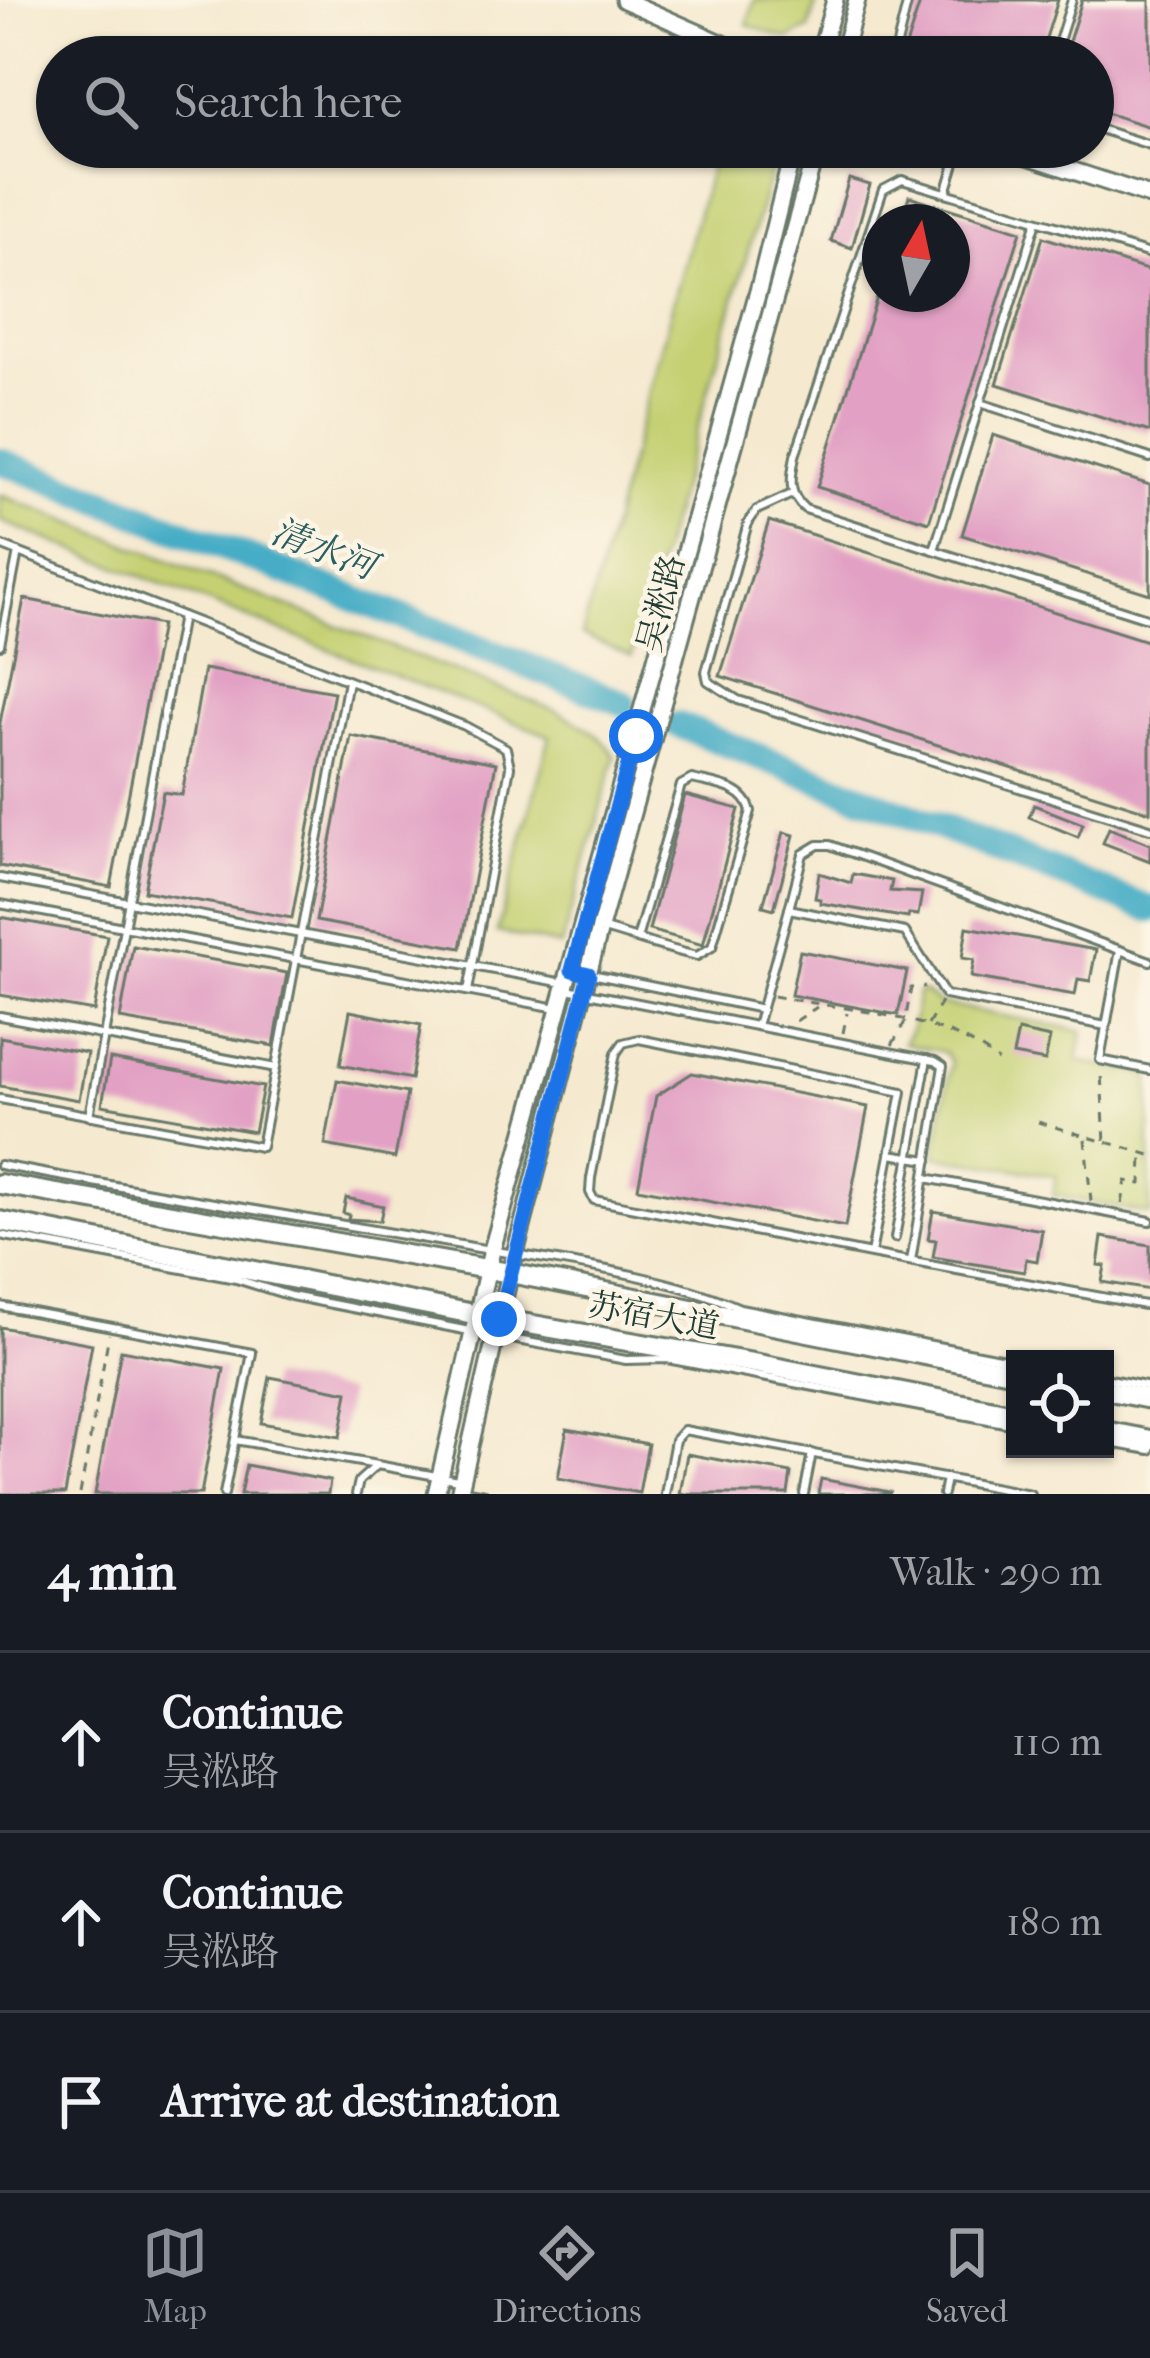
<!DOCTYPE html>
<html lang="en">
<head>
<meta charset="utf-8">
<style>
  body { margin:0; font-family:"IM FELL French Canon","Noto Serif SC",serif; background:#20242c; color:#f1f3f6 }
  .controls { position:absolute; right:36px; bottom:36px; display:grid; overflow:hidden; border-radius:0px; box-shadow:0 3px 9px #0004 }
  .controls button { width:108px; height:108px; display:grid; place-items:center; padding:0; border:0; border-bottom:3px solid #363941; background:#171b24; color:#f1f3f6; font:60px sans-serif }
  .compass { position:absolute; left:862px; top:204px; width:108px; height:108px; border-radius:50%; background:#171b24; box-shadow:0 3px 9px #0004; rotate:9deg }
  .stop { position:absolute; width:36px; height:36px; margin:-27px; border:9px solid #1a73e8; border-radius:50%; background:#fff }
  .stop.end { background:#1a73e8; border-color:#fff; box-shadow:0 3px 12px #0008 }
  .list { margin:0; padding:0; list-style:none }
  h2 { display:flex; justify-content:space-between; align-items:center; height:156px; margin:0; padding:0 48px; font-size:51px }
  h2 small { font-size:39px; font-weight:400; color:#9ea1a6 }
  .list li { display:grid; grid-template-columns:78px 1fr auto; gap:36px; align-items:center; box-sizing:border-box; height:180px; padding:0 48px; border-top:3px solid #363941 }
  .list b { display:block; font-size:45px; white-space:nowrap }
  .list p { margin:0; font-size:39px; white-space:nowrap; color:#9ea1a6 }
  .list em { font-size:39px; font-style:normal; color:#9ea1a6 }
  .icon { flex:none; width:66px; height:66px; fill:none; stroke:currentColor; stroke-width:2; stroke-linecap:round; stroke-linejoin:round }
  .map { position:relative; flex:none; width:1150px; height:1494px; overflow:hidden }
  .search { position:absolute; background:#171b24; box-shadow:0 3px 9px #0004; left:36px; right:36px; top:36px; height:132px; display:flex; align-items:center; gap:30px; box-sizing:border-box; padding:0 42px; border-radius:66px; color:#9ea1a6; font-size:45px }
  .sheet { height:696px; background:#171b24 }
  nav { display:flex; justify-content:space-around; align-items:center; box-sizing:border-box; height:168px; border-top:3px solid #363941; background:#171b24; font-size:33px; color:#9ea1a6 }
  nav a { display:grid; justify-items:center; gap:6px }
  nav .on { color:#8c9099 }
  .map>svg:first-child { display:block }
  .green { fill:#c4d072; stroke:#728653; stroke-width:3 }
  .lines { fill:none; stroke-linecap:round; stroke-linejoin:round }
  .river { stroke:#46adc6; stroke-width:27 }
  .building { fill:#e2a1c4 }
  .lane-casing { stroke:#6a796a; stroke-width:12 }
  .secondary-casing { stroke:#6a796a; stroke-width:21 }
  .primary-casing { stroke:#6a796a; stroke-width:24 }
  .path { stroke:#6a796a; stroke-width:3; stroke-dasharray:9 9; stroke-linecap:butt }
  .lane { stroke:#fff; stroke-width:6 }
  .secondary { stroke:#fff; stroke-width:15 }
  .primary { stroke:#fff; stroke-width:18 }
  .route { stroke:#1a73e8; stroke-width:15 }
  .labels { text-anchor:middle; stroke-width:9; stroke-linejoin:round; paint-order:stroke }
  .street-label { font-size:33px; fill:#1f3d34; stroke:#fcf5e5 }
  .water-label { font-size:36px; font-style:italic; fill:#2b5f60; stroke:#fcf5e5 }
</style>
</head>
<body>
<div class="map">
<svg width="1150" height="1494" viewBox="0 0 1150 1494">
  <rect width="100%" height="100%" fill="#fcf5e5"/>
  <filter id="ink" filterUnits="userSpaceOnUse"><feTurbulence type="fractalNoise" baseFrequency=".00833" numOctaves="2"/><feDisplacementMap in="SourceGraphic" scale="24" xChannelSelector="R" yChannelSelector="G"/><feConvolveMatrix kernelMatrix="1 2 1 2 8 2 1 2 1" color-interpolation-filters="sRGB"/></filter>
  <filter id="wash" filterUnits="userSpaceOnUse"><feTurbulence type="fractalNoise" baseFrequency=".004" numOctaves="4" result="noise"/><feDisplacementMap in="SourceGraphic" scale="48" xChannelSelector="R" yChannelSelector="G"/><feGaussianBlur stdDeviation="2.7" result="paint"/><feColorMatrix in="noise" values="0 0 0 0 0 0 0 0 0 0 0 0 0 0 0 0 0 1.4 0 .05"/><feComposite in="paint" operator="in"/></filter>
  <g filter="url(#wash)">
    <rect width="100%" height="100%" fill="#f5e9cf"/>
    <g class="green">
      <path d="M 754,0 L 817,0 L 809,29 L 788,39 L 747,25 Z"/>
      <path d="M 716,147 L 778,147 L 632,656 L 582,635 Z"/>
      <path d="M 0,495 L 557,711 C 579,723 603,734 615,757 L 561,946 L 497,932 L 550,736 L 0,521 Z"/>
      <path d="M 924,992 L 940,1004 L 1083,1031 L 1078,1061 L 1150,1076 L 1150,1214 L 1053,1195 L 1056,1176 L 935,1156 L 951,1063 L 944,1052 L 903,1043 L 911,1030 L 918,993 Z"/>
    </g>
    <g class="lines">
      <g class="river">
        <path d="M 0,461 L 623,703"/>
        <path d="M 678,725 L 1150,909"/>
      </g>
    </g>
    <g id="blocks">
      <g class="building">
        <path d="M 921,0 L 1058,0 L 1040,57 L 929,57 L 905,49 Z"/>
        <path d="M 1082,0 L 1150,0 L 1150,127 L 1093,109 L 1093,57 L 1064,57 Z"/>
        <path d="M 849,179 L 870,185 L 852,248 L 831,241 Z"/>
        <path d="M 909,196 L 1021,231 L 929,522 L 817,487 L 878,294 L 952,294 L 952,222 L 901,222 Z"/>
        <path d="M 1043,237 L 1150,271 L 1150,432 L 997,384 Z"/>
        <path d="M 993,435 L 1150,485 L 1150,594 L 962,535 Z"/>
        <path d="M 769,521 L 1150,642 L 1150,812 L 720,676 Z"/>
        <path d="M 24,599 L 161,625 L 111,887 L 0,866 L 0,723 Z"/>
        <path d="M 204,669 L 334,692 L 292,918 L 144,891 L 163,792 L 182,795 Z"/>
        <path d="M 351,736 L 496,763 L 461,948 L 316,921 Z"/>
        <path d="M 685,795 L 739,809 L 703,945 L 649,930 Z"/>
        <path d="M 1034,805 L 1083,824 L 1078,837 L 1029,817 Z"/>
        <path d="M 1109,828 L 1150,844 L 1150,861 L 1103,843 Z"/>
        <path d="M 784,832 L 794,835 L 774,909 L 763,906 Z"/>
        <path d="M 819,873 L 851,883 L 853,874 L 892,881 L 890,891 L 922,893 L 918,915 L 909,914 L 908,918 L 820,903 L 820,899 L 815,898 Z"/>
        <path d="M 0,917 L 107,936 L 94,1011 L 0,995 Z"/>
        <path d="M 967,927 L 1096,950 L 1090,981 L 1078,979 L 1075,995 L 971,977 L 974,960 L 962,958 Z"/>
        <path d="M 133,946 L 287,973 L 274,1046 L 120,1019 Z"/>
        <path d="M 800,951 L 907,971 L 898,1015 L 791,995 Z"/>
        <path d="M 350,1011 L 421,1025 L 411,1079 L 340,1065 Z"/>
        <path d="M 1018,1031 L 1050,1038 L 1045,1061 L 1013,1055 Z"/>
        <path d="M 0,1037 L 87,1053 L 79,1100 L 0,1086 Z"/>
        <path d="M 110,1059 L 263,1087 L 254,1132 L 102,1105 Z"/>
        <path d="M 692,1073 L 868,1107 L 845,1227 L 638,1188 L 656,1096 Z"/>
        <path d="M 337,1080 L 407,1093 L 395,1158 L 325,1145 Z"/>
        <path d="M 346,1198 L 383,1206 L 380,1221 L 348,1219 L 349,1215 L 343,1213 Z"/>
        <path d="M 933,1211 L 1042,1230 L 1037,1261 L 1026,1259 L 1024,1272 L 933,1257 L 936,1240 L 928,1239 Z"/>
        <path d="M 1102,1237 L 1150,1245 L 1150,1290 L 1102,1282 L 1105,1266 L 1098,1265 Z"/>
        <path d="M 0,1327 L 92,1344 L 65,1494 L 0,1494 Z"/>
        <path d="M 121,1350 L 224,1369 L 201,1494 L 95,1494 Z"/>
        <path d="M 270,1377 L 348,1392 L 340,1437 L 261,1423 Z"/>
        <path d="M 567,1429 L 648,1444 L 639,1493 L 558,1478 Z"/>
        <path d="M 687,1454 L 791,1473 L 788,1494 L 680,1494 Z"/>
        <path d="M 246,1465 L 330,1481 L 328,1494 L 240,1494 Z"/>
        <path d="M 821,1479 L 890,1492 L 889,1494 L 818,1494 Z"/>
      </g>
    </g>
  </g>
  <g filter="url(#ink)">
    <use href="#blocks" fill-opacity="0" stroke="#6a796a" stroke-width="3"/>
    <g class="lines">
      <g class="lane-casing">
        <g id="lane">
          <path d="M 894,57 L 908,0"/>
          <path d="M 1054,57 L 1072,0"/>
          <path d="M 1093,127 L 1150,145"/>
          <path d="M 946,193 L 960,147"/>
          <path d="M 1150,254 L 902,180 L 883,190 L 795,456 C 791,478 787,493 805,509 L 1150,619"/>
          <path d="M 980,403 L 1150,458"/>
          <path d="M 792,494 L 757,510 L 748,523 L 706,672 L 708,681 L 738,700 L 1150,829"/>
          <path d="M 0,545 L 465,726 L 506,748 L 510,767 L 468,991"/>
          <path d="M 934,550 L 1037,221"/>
          <path d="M 0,645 L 18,552"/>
          <path d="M 0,878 L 564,983"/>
          <path d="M 0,904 L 557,1008"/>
          <path d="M 789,909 L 803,854 L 818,845 L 830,845 L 1150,961"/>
          <path d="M 604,929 C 635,938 666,949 697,956 L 712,947 L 751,811 C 744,786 715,785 692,779 L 681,785 L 637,939"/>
          <path d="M 1120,950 L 1100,1060 L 1150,1070"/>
          <path d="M 572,970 L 762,1009"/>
          <path d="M 567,989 L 935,1061 L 943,1066 L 911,1261"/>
          <path d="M 0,1016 L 276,1068"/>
          <path d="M 757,1026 L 789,909 L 905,932 L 945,995 L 1106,1026"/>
          <path d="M 0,1099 L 261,1147 L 348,681"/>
          <path d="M 89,1116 L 182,616"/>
          <path d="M 890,1154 L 928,1160"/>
          <path d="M 0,1165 C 157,1195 314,1219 472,1247 C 558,1262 660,1273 740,1308 L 1015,1361"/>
          <path d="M 926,1178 L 1150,1221"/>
          <path d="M 0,1235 L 236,1279 L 291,1296 L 495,1336 L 626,1360 L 667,1359 L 1015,1425"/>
          <path d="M 895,1238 L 927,1059"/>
          <path d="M 871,1254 L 902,1092 L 639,1039 L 623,1043 L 616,1053 L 591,1178 L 590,1192 L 594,1200 L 871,1254 L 1150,1306"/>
          <path d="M 0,1306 L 252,1353 L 224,1494"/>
          <path d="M 1105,1378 L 1150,1387"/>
          <path d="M 235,1440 L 377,1465"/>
          <path d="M 1105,1442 L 1150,1450"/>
          <path d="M 463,1490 L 484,1494"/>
          <path d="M 356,1494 L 359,1481 L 377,1465 L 458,1480"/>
          <path d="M 665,1494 L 675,1440 L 684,1430 L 1030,1494"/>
          <path d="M 804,1494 L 812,1453"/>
          <path d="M 943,1494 L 946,1478"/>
        </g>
      </g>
      <g class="secondary-casing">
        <g id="secondary">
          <path d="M 624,0 L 753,57"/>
          <path d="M 819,57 L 835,0"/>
          <path d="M 842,57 L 857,0"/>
          <path d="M 1000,147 L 1150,196"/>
          <path d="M 436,1494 L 492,1250 L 760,284 L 794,147"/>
          <path d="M 459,1494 L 510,1273 L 600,928 L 817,147"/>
        </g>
      </g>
      <g class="primary-casing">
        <g id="primary">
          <path d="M 0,1184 L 510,1273 L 1015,1373"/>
          <path d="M 0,1221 L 499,1319 L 759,1364 L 1015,1414"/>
          <path d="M 1105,1390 L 1150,1399"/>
          <path d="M 1105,1431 L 1150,1440"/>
        </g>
      </g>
      <g class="path">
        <path d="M 773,996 C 843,1010 944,1015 998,1061"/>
        <path d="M 796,1021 L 817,1007"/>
        <path d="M 928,1025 L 941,1002"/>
        <path d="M 843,1033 L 847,1013"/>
        <path d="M 892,1045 L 905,1022 L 911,988 L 925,987"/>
        <path d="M 1038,1122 L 1105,1142 L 1101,1074"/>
        <path d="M 1085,1139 L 1091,1201"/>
        <path d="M 1107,1142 L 1150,1155"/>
        <path d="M 1122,1204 L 1126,1181 L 1141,1184 L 1142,1153"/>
        <path d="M 80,1494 L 109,1334"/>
      </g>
      <use href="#lane" class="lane"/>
      <use href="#secondary" class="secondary"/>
      <use href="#primary" class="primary"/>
    </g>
  </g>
  <g class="lines" filter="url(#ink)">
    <path class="route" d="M 499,1319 L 589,974 L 572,970 L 636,736"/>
  </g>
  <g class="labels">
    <g class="street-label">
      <text transform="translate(660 603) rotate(-75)" y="12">吴淞路</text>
      <text transform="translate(654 1315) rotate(10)" y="12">苏宿大道</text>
    </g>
    <g class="water-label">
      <text transform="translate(324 548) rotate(21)" y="13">清水河</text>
    </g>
  </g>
</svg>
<div class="controls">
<button><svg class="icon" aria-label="locate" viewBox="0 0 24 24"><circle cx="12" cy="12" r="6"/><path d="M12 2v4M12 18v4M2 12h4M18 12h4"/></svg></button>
</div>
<svg class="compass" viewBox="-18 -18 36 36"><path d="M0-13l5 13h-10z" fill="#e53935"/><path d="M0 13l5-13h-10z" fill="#9ea1a6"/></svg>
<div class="stop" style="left:636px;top:736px"></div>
<div class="stop end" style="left:499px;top:1319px"></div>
<div class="search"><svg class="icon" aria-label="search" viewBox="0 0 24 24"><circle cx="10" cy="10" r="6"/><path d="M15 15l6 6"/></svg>Search here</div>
</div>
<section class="sheet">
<h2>4 min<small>Walk · 290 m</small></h2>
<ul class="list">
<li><svg class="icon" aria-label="ahead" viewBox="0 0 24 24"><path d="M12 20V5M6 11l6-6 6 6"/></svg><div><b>Continue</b><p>吴淞路</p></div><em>110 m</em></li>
<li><svg class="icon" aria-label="ahead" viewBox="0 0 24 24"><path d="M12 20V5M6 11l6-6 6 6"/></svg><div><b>Continue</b><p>吴淞路</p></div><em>180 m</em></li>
<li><svg class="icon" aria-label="arrive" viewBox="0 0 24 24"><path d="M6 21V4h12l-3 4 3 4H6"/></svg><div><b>Arrive at destination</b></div></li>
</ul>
</section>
<nav>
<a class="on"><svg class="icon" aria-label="map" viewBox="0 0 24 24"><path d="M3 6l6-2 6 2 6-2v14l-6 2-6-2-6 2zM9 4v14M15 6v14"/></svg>Map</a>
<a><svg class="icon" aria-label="directions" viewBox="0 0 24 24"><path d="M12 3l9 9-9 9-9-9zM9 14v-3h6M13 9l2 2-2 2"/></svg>Directions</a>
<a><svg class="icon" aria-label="saved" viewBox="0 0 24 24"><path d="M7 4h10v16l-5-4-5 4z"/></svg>Saved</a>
</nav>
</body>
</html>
